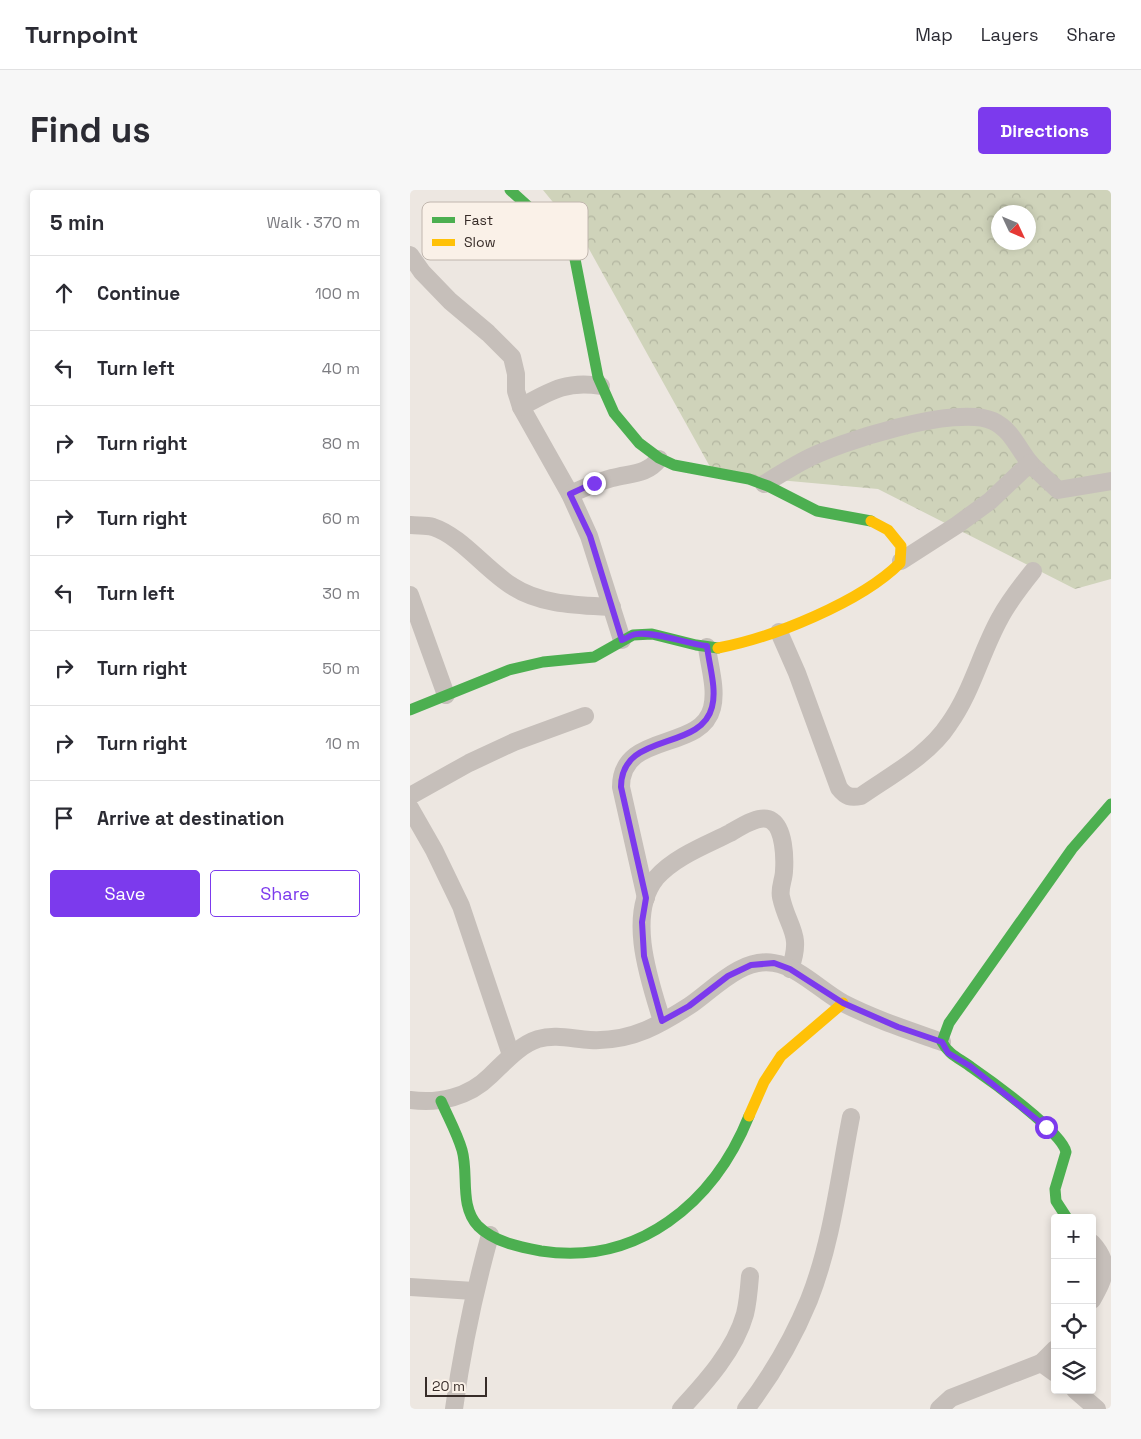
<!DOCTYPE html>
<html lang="en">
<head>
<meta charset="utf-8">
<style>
  body { margin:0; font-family:"Space Grotesk",sans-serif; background:#f7f7f7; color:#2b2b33 }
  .controls { position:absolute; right:15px; bottom:15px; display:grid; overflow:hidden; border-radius:5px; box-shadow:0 2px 8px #0003 }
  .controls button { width:45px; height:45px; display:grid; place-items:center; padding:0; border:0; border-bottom:1px solid #e1e1e2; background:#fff; color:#2b2b33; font:25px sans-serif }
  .compass { position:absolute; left:581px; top:15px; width:45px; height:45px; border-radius:50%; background:#fff; box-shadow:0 2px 8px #0003; rotate:134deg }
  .scale { position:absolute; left:15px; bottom:12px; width:62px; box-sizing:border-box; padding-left:5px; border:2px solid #372c28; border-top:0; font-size:14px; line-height:18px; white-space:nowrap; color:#372c28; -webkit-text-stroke:4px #faf1e8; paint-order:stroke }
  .stop { position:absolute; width:15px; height:15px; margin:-11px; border:4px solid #7c3aed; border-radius:50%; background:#fff }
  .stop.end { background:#7c3aed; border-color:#fff; box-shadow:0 1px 5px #0008 }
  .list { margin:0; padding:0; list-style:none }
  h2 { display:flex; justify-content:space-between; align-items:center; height:65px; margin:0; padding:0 20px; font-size:21px }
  h2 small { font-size:16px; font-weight:400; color:#7c7c81 }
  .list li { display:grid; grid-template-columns:32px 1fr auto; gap:15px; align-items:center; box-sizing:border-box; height:75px; padding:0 20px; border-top:1px solid #e1e1e2 }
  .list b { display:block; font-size:19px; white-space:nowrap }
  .list em { font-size:16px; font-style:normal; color:#7c7c81 }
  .actions { display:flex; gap:10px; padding:15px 20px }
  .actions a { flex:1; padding:11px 0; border:1px solid #7c3aed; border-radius:5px; text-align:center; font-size:18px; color:#7c3aed }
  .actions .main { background:#7c3aed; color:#fff }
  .icon { flex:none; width:28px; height:28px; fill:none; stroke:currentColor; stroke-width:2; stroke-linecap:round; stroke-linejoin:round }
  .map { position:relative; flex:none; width:701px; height:1219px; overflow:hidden; border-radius:5px }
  header { display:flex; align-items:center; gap:30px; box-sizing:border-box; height:70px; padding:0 25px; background:#fff; border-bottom:1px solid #e1e1e2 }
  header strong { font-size:24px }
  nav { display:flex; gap:28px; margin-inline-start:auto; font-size:18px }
  .intro { display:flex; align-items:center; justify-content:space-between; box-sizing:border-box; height:120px; padding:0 30px }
  h1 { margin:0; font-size:35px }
  .button { padding:12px 22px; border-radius:5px; background:#7c3aed; color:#fff; font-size:18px; font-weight:700 }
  main { display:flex; gap:30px; padding:0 30px }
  aside { flex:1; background:#fff; border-radius:5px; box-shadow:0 2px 8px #0003 }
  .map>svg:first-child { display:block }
  .forest { fill:url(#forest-crowns); fill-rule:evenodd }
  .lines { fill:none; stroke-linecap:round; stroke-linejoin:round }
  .street { stroke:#c6bfba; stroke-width:18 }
  .fast { stroke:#4caf50; stroke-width:11 }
  .slow { stroke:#ffc107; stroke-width:11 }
  .route { stroke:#7c3aed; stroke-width:6 }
  .key { fill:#faf1e8; stroke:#c0b6ae; stroke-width:1 }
  .key-label { font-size:14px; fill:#372c28 }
</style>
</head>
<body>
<header>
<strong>Turnpoint</strong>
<nav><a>Map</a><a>Layers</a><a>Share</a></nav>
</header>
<div class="intro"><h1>Find us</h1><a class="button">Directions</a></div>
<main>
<aside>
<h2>5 min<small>Walk · 370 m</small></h2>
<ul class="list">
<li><svg class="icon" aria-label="ahead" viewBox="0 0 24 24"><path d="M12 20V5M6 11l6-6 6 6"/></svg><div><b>Continue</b></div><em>100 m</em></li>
<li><svg class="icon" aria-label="left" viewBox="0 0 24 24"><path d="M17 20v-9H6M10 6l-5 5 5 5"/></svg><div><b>Turn left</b></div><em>40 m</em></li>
<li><svg class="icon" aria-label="right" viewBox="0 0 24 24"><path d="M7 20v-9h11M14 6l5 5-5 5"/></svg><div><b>Turn right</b></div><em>80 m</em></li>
<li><svg class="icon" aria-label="right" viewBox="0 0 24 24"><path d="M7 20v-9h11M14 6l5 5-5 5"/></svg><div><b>Turn right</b></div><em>60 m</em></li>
<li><svg class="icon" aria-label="left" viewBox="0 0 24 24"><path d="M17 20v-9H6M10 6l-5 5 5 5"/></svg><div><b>Turn left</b></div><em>30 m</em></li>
<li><svg class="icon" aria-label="right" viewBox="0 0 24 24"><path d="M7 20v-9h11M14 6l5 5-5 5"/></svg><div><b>Turn right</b></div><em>50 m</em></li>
<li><svg class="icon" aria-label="right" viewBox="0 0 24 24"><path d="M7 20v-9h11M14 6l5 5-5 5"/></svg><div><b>Turn right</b></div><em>10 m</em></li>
<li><svg class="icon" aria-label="arrive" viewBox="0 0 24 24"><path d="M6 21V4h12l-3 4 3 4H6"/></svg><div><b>Arrive at destination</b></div></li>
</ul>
<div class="actions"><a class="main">Save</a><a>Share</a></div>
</aside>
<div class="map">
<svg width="701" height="1219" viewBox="0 0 701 1219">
  <defs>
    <pattern id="forest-crowns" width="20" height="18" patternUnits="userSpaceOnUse" patternTransform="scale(1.25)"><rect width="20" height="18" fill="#cfd3ba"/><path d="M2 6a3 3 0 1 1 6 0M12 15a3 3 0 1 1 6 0" fill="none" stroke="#b2b5a0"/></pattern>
  </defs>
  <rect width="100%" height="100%" fill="#ede7e1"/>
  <path class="forest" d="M 133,0 L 701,0 L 701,389 L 665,399 L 468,299 L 304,284 L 174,50 ZM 588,22 L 618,22 L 618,52 L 588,52 Z"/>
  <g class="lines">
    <g class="street">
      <path d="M 0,65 L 12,82 L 40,111 L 78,143 L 102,167 L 106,184 L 106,201 L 111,217 L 160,304 L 179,346 L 212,450"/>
      <path d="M 111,217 C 140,201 157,190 191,196"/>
      <path d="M 354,294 C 367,286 380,278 393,271 C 428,252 547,214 583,231 C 602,240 608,259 620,273 C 629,283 639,291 648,300 L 701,291"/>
      <path d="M 160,304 C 174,298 187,292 202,288 C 220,283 237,285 249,269"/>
      <path d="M 0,335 C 7,336 16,335 23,337 C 51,346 76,380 102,396 C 131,415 168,415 202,417"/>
      <path d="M 491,371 L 547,335 L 580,311 L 620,273"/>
      <path d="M 0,405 L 36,505"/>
      <path d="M 369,442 L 387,483 L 429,598 C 436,607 441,608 451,606 C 481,585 519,565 539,534 C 562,502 571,462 590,428 C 599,411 611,396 623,381"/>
      <path d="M 0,606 L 59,573 L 104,552 L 175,526"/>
      <path d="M 0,618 L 24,660 L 51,716 L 101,865"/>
      <path d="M 236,708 L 211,597 C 211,541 291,562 302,518 C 307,499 299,475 297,457"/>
      <path d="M 252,831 C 240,792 216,725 246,688 C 264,667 296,655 320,643 C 330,637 351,623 362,631 C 374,639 375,667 374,681 C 374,689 369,698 371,707 C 378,739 393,743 380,779"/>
      <path d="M 0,910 C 29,914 59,907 80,886 C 94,873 109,855 128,849 C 145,844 163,849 180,850 C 200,851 217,848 236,840 C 250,834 265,825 279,816 C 303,800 331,767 364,773 C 389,777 411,801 433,813 C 464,829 498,840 532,852"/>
      <path d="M 682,1053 C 701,1074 695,1087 682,1110"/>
      <path d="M 0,1097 L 64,1101"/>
      <path d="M 631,1173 L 645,1159"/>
      <path d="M 665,1200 L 687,1219"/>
      <path d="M 44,1219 C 52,1160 64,1103 80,1045"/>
      <path d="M 271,1219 C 296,1192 325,1160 335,1124 C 338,1112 339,1099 340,1086"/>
      <path d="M 336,1219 C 362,1185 383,1149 399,1110 C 422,1052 429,988 441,927"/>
      <path d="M 529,1219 L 541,1208 L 631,1173 L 645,1183"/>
    </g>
    <g class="fast">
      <path d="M 100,0 L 152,47 L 164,64 L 188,187 L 204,223 L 229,253 L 249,268 L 264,275 L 339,289 L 358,296 L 407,321 L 461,331"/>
      <path d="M 0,520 L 99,480 L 133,472 L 184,467 L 223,445 L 242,444 L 286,455 L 308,458"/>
      <path d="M 31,911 C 38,927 47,943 52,960 C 59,984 49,1016 68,1036 C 84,1052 110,1057 131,1061 C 228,1076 304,1013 339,926"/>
      <path d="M 657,1028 L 646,1011 L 645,999 L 656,962 C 652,942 580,890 561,877 C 549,868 539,865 532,852 L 539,833 L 662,659 L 701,614"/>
    </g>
    <g class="slow">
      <path d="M 308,458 C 362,448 451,412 490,373 L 491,356 L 478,340 L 461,331"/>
      <path d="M 339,926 L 354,892 L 371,866 L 433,813"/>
    </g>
  </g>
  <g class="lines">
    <path class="route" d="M 184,293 L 160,304 L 180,346 L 212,450 C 217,448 222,444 227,444 C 243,441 278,454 297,456 C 299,475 307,499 302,517 C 291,562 211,541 211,597 L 236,708 L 232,732 L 234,766 L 252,831 L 279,816 L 318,786 L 341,775 L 364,773 L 380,779 L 433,813 L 488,837 L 532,852 L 538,863 L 560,876 L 636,937"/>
  </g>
  <rect x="12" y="12" width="166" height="58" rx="8" class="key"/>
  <rect x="22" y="27" width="23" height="6" fill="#4caf50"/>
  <rect x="22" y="49" width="23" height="7" fill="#ffc107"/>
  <g class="key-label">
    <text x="54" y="35">Fast</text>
    <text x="54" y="57">Slow</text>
  </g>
</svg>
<div class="controls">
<button>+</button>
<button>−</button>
<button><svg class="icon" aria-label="locate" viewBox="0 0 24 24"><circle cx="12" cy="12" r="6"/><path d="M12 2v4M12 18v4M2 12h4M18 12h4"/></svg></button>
<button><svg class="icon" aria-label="layers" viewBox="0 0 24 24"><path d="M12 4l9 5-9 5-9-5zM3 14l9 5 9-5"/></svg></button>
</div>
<svg class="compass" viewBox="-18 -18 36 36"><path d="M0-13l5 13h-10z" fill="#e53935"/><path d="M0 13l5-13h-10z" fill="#7c7c81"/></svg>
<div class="scale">20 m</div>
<div class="stop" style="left:636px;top:937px"></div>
<div class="stop end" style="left:184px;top:293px"></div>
</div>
</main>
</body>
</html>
